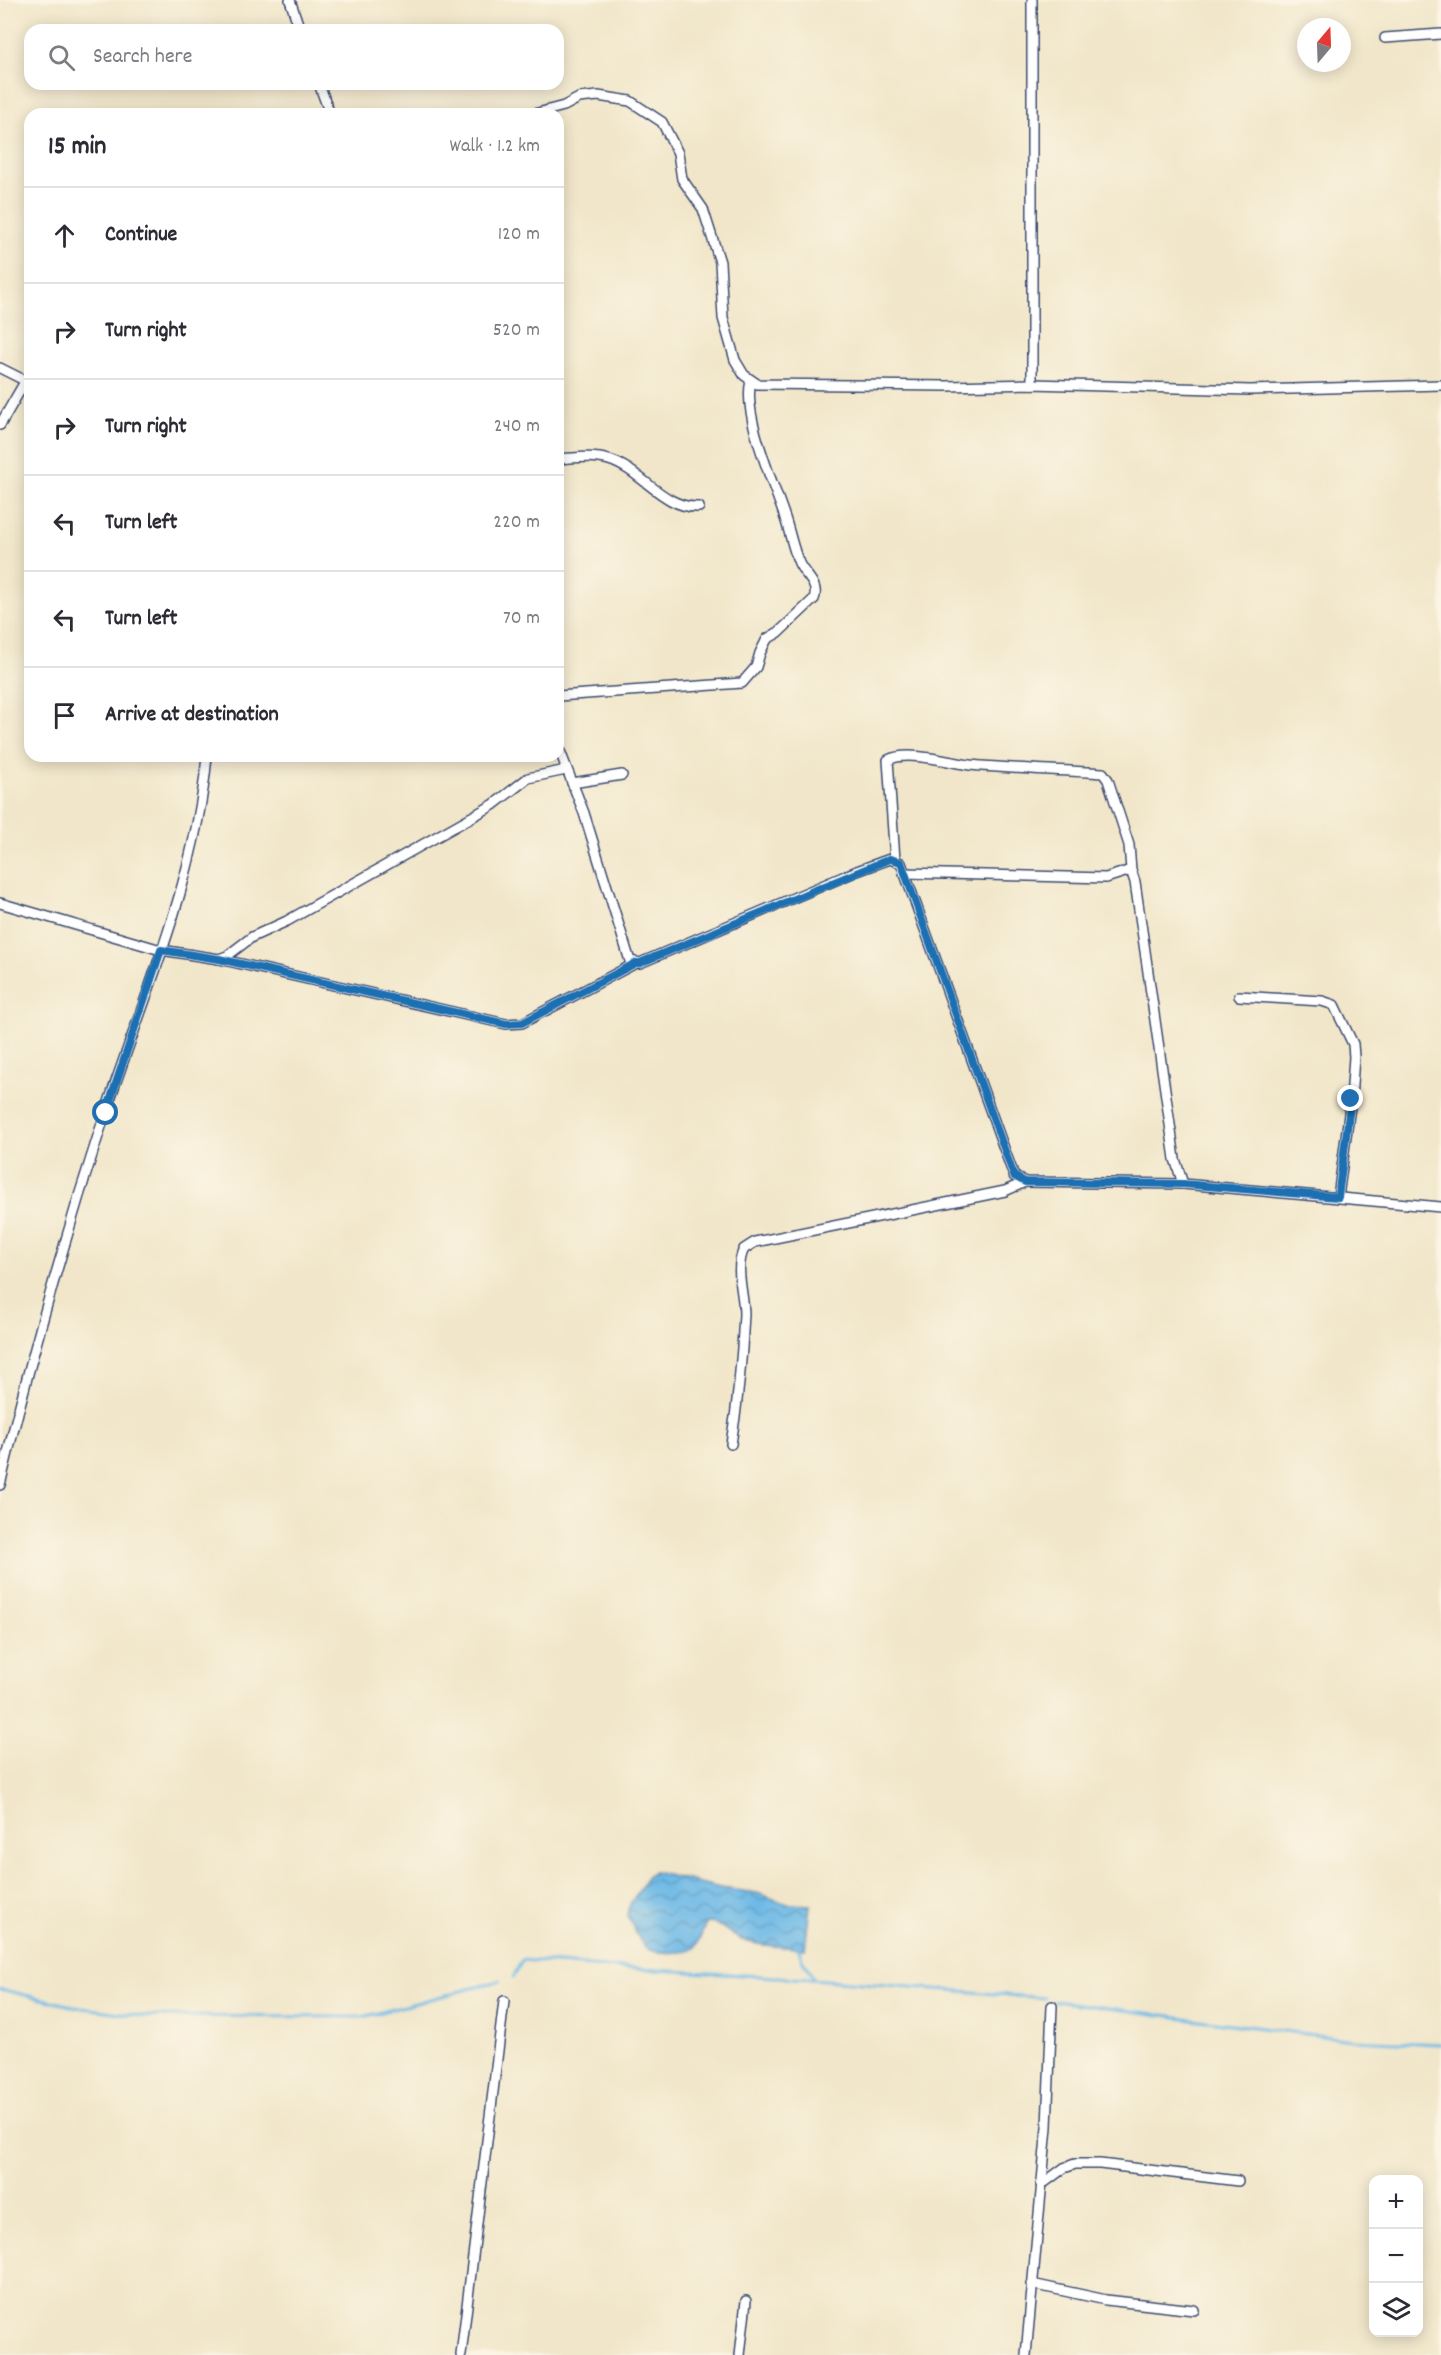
<!DOCTYPE html>
<html lang="en">
<head>
<meta charset="utf-8">
<style>
  body { margin:0; font-family:Dekko,sans-serif; background:#f2f2f3; color:#2b2b33 }
  .controls { position:absolute; right:18px; bottom:18px; display:grid; overflow:hidden; border-radius:12px; box-shadow:0 3px 15px #0003 }
  .controls button { width:54px; height:54px; display:grid; place-items:center; padding:0; border:0; border-bottom:2px solid #e1e1e2; background:#fff; color:#2b2b33; font:30px sans-serif }
  .compass { position:absolute; left:1297px; top:18px; width:54px; height:54px; border-radius:50%; background:#fff; box-shadow:0 3px 15px #0003; rotate:19deg }
  .stop { position:absolute; width:18px; height:18px; margin:-14px; border:4px solid #1f6fb2; border-radius:50%; background:#fff }
  .stop.end { background:#1f6fb2; border-color:#fff; box-shadow:0 2px 6px #0008 }
  .list { margin:0; padding:0; list-style:none }
  h2 { display:flex; justify-content:space-between; align-items:center; height:78px; margin:0; padding:0 24px; font-size:26px }
  h2 small { font-size:20px; font-weight:400; color:#7c7c81 }
  .list li { display:grid; grid-template-columns:39px 1fr auto; gap:18px; align-items:center; box-sizing:border-box; height:96px; padding:0 24px; border-top:2px solid #e1e1e2 }
  .list b { display:block; font-size:22px; white-space:nowrap }
  .list em { font-size:20px; font-style:normal; color:#7c7c81 }
  .icon { flex:none; width:33px; height:33px; fill:none; stroke:currentColor; stroke-width:2; stroke-linecap:round; stroke-linejoin:round }
  .map { position:relative; flex:none; width:1441px; height:2355px; overflow:hidden }
  .search { position:absolute; background:#fff; box-shadow:0 3px 15px #0003; left:24px; top:24px; width:540px; height:66px; display:flex; align-items:center; gap:15px; box-sizing:border-box; padding:0 21px; border-radius:18px; color:#7c7c81; font-size:22px }
  .panel { position:absolute; background:#fff; box-shadow:0 3px 15px #0003; left:24px; top:108px; width:540px; height:654px; border-radius:18px }
  .map>svg:first-child { display:block }
  .water { fill:url(#water-waves); stroke:#4474a2; stroke-width:1.5 }
  .lines { fill:none; stroke-linecap:round; stroke-linejoin:round }
  .stream { stroke:#6db9e6; stroke-width:3 }
  .street-casing { stroke:#3b4a6e; stroke-width:12 }
  .street { stroke:#fff; stroke-width:9 }
  .route { stroke:#1f6fb2; stroke-width:8 }
</style>
</head>
<body>
<div class="map">
<svg width="1441" height="2355" viewBox="0 0 1441 2355">
  <defs>
    <pattern id="water-waves" width="16" height="10" patternUnits="userSpaceOnUse" patternTransform="scale(1.5)"><rect width="16" height="10" fill="#6db9e6"/><path d="M0 5q4-4 8 0t8 0" fill="none" stroke="#5997be"/></pattern>
  </defs>
  <rect width="100%" height="100%" fill="#fcf5e5"/>
  <filter id="ink" filterUnits="userSpaceOnUse"><feTurbulence type="fractalNoise" baseFrequency=".0167" numOctaves="2"/><feDisplacementMap in="SourceGraphic" scale="12" xChannelSelector="R" yChannelSelector="G"/><feConvolveMatrix kernelMatrix="1 2 1 2 8 2 1 2 1" color-interpolation-filters="sRGB"/></filter>
  <filter id="wash" filterUnits="userSpaceOnUse"><feTurbulence type="fractalNoise" baseFrequency=".008" numOctaves="4" result="noise"/><feDisplacementMap in="SourceGraphic" scale="24" xChannelSelector="R" yChannelSelector="G"/><feGaussianBlur stdDeviation="1.35" result="paint"/><feColorMatrix in="noise" values="0 0 0 0 0 0 0 0 0 0 0 0 0 0 0 0 0 1.4 0 .05"/><feComposite in="paint" operator="in"/></filter>
  <g filter="url(#wash)">
    <rect width="100%" height="100%" fill="#f1e6c9"/>
    <path class="water" d="M 654,1872 L 720,1888 L 757,1893 L 787,1904 L 810,1905 L 805,1949 C 784,1946 760,1947 740,1939 C 729,1934 720,1922 707,1923 C 701,1930 701,1942 694,1948 C 687,1954 651,1954 645,1947 C 641,1944 630,1921 627,1915 C 629,1899 641,1892 647,1876 Z"/>
    <g class="lines">
      <g class="stream">
        <path d="M 798,1946 L 802,1959 L 814,1979"/>
        <path d="M 513,1978 L 522,1960 L 605,1967 L 826,1980 L 1045,1998"/>
        <path d="M 0,1989 L 76,2007 L 142,2016 L 363,2017 L 499,1981"/>
        <path d="M 1055,2001 L 1353,2040 L 1441,2044"/>
      </g>
    </g>
  </g>
  <g filter="url(#ink)">
    <g class="lines">
      <g class="street-casing">
        <g id="street">
          <path d="M 290,0 L 300,30"/>
          <path d="M 1385,38 L 1441,34"/>
          <path d="M 319,84 L 330,114"/>
          <path d="M 534,114 L 564,106 L 579,98 L 598,96 L 630,101 L 662,122 L 678,153 L 682,179 L 703,209 L 720,262 L 723,318 L 735,360 L 744,375 L 757,384 L 947,386 L 1032,384 L 1250,390 L 1441,385"/>
          <path d="M 0,368 L 30,383"/>
          <path d="M 1032,384 L 1032,0"/>
          <path d="M 0,425 L 26,380"/>
          <path d="M 558,459 C 574,458 593,455 609,460 C 642,470 663,509 699,507"/>
          <path d="M 558,696 L 742,683 L 756,667 L 760,653 L 767,639 L 779,632 L 814,599 C 820,584 804,575 799,563 C 793,549 790,533 785,518 C 774,484 742,415 751,381"/>
          <path d="M 558,746 L 584,813 L 630,961 L 640,963 L 857,871 L 890,859 L 901,863 L 1014,1176 L 1025,1182 L 1183,1184 L 1441,1207"/>
          <path d="M 572,783 L 622,775"/>
          <path d="M 895,860 L 888,760 C 908,750 948,762 970,765 C 1014,769 1059,770 1103,773 L 1108,780 L 1129,845 L 1131,870 L 1135,882 L 1175,1159 L 1183,1184"/>
          <path d="M 904,873 L 1106,878 L 1131,870"/>
          <path d="M 0,903 L 161,950 L 219,959 L 227,956 L 252,937 L 287,921 L 493,805 L 528,778 L 566,770"/>
          <path d="M 219,959 L 506,1024 L 522,1023 L 636,963"/>
          <path d="M 1239,996 L 1322,1001 L 1334,1005 L 1353,1044 L 1354,1057 L 1351,1099 L 1338,1197"/>
          <path d="M 731,1444 C 738,1401 742,1358 744,1314 C 744,1294 734,1268 744,1249 L 755,1242 L 1005,1191 L 1025,1182"/>
          <path d="M 0,1485 C 30,1360 65,1236 105,1114 C 144,996 196,880 207,756"/>
          <path d="M 1041,2185 L 1064,2168 L 1075,2164 L 1100,2164 L 1238,2181"/>
          <path d="M 1032,2284 L 1106,2300 L 1194,2310"/>
          <path d="M 461,2355 L 504,2001"/>
          <path d="M 740,2355 L 746,2301"/>
          <path d="M 1026,2355 L 1047,2127 L 1052,2006"/>
        </g>
      </g>
      <use href="#street" class="street"/>
    </g>
  </g>
  <g class="lines" filter="url(#ink)">
    <path class="route" d="M 106,1113 L 161,950 L 219,959 L 506,1024 L 522,1023 L 636,963 L 640,963 L 890,859 L 901,862 L 1014,1176 L 1025,1182 L 1183,1184 L 1338,1197 L 1351,1099"/>
  </g>
</svg>
<div class="controls">
<button>+</button>
<button>−</button>
<button><svg class="icon" aria-label="layers" viewBox="0 0 24 24"><path d="M12 4l9 5-9 5-9-5zM3 14l9 5 9-5"/></svg></button>
</div>
<svg class="compass" viewBox="-18 -18 36 36"><path d="M0-13l5 13h-10z" fill="#e53935"/><path d="M0 13l5-13h-10z" fill="#7c7c81"/></svg>
<div class="stop" style="left:106px;top:1113px"></div>
<div class="stop end" style="left:1351px;top:1099px"></div>
<div class="search"><svg class="icon" aria-label="search" viewBox="0 0 24 24"><circle cx="10" cy="10" r="6"/><path d="M15 15l6 6"/></svg>Search here</div>
<section class="panel">
<h2>15 min<small>Walk · 1.2 km</small></h2>
<ul class="list">
<li><svg class="icon" aria-label="ahead" viewBox="0 0 24 24"><path d="M12 20V5M6 11l6-6 6 6"/></svg><div><b>Continue</b></div><em>120 m</em></li>
<li><svg class="icon" aria-label="right" viewBox="0 0 24 24"><path d="M7 20v-9h11M14 6l5 5-5 5"/></svg><div><b>Turn right</b></div><em>520 m</em></li>
<li><svg class="icon" aria-label="right" viewBox="0 0 24 24"><path d="M7 20v-9h11M14 6l5 5-5 5"/></svg><div><b>Turn right</b></div><em>240 m</em></li>
<li><svg class="icon" aria-label="left" viewBox="0 0 24 24"><path d="M17 20v-9H6M10 6l-5 5 5 5"/></svg><div><b>Turn left</b></div><em>220 m</em></li>
<li><svg class="icon" aria-label="left" viewBox="0 0 24 24"><path d="M17 20v-9H6M10 6l-5 5 5 5"/></svg><div><b>Turn left</b></div><em>70 m</em></li>
<li><svg class="icon" aria-label="arrive" viewBox="0 0 24 24"><path d="M6 21V4h12l-3 4 3 4H6"/></svg><div><b>Arrive at destination</b></div></li>
</ul>
</section>
</div>
</body>
</html>
